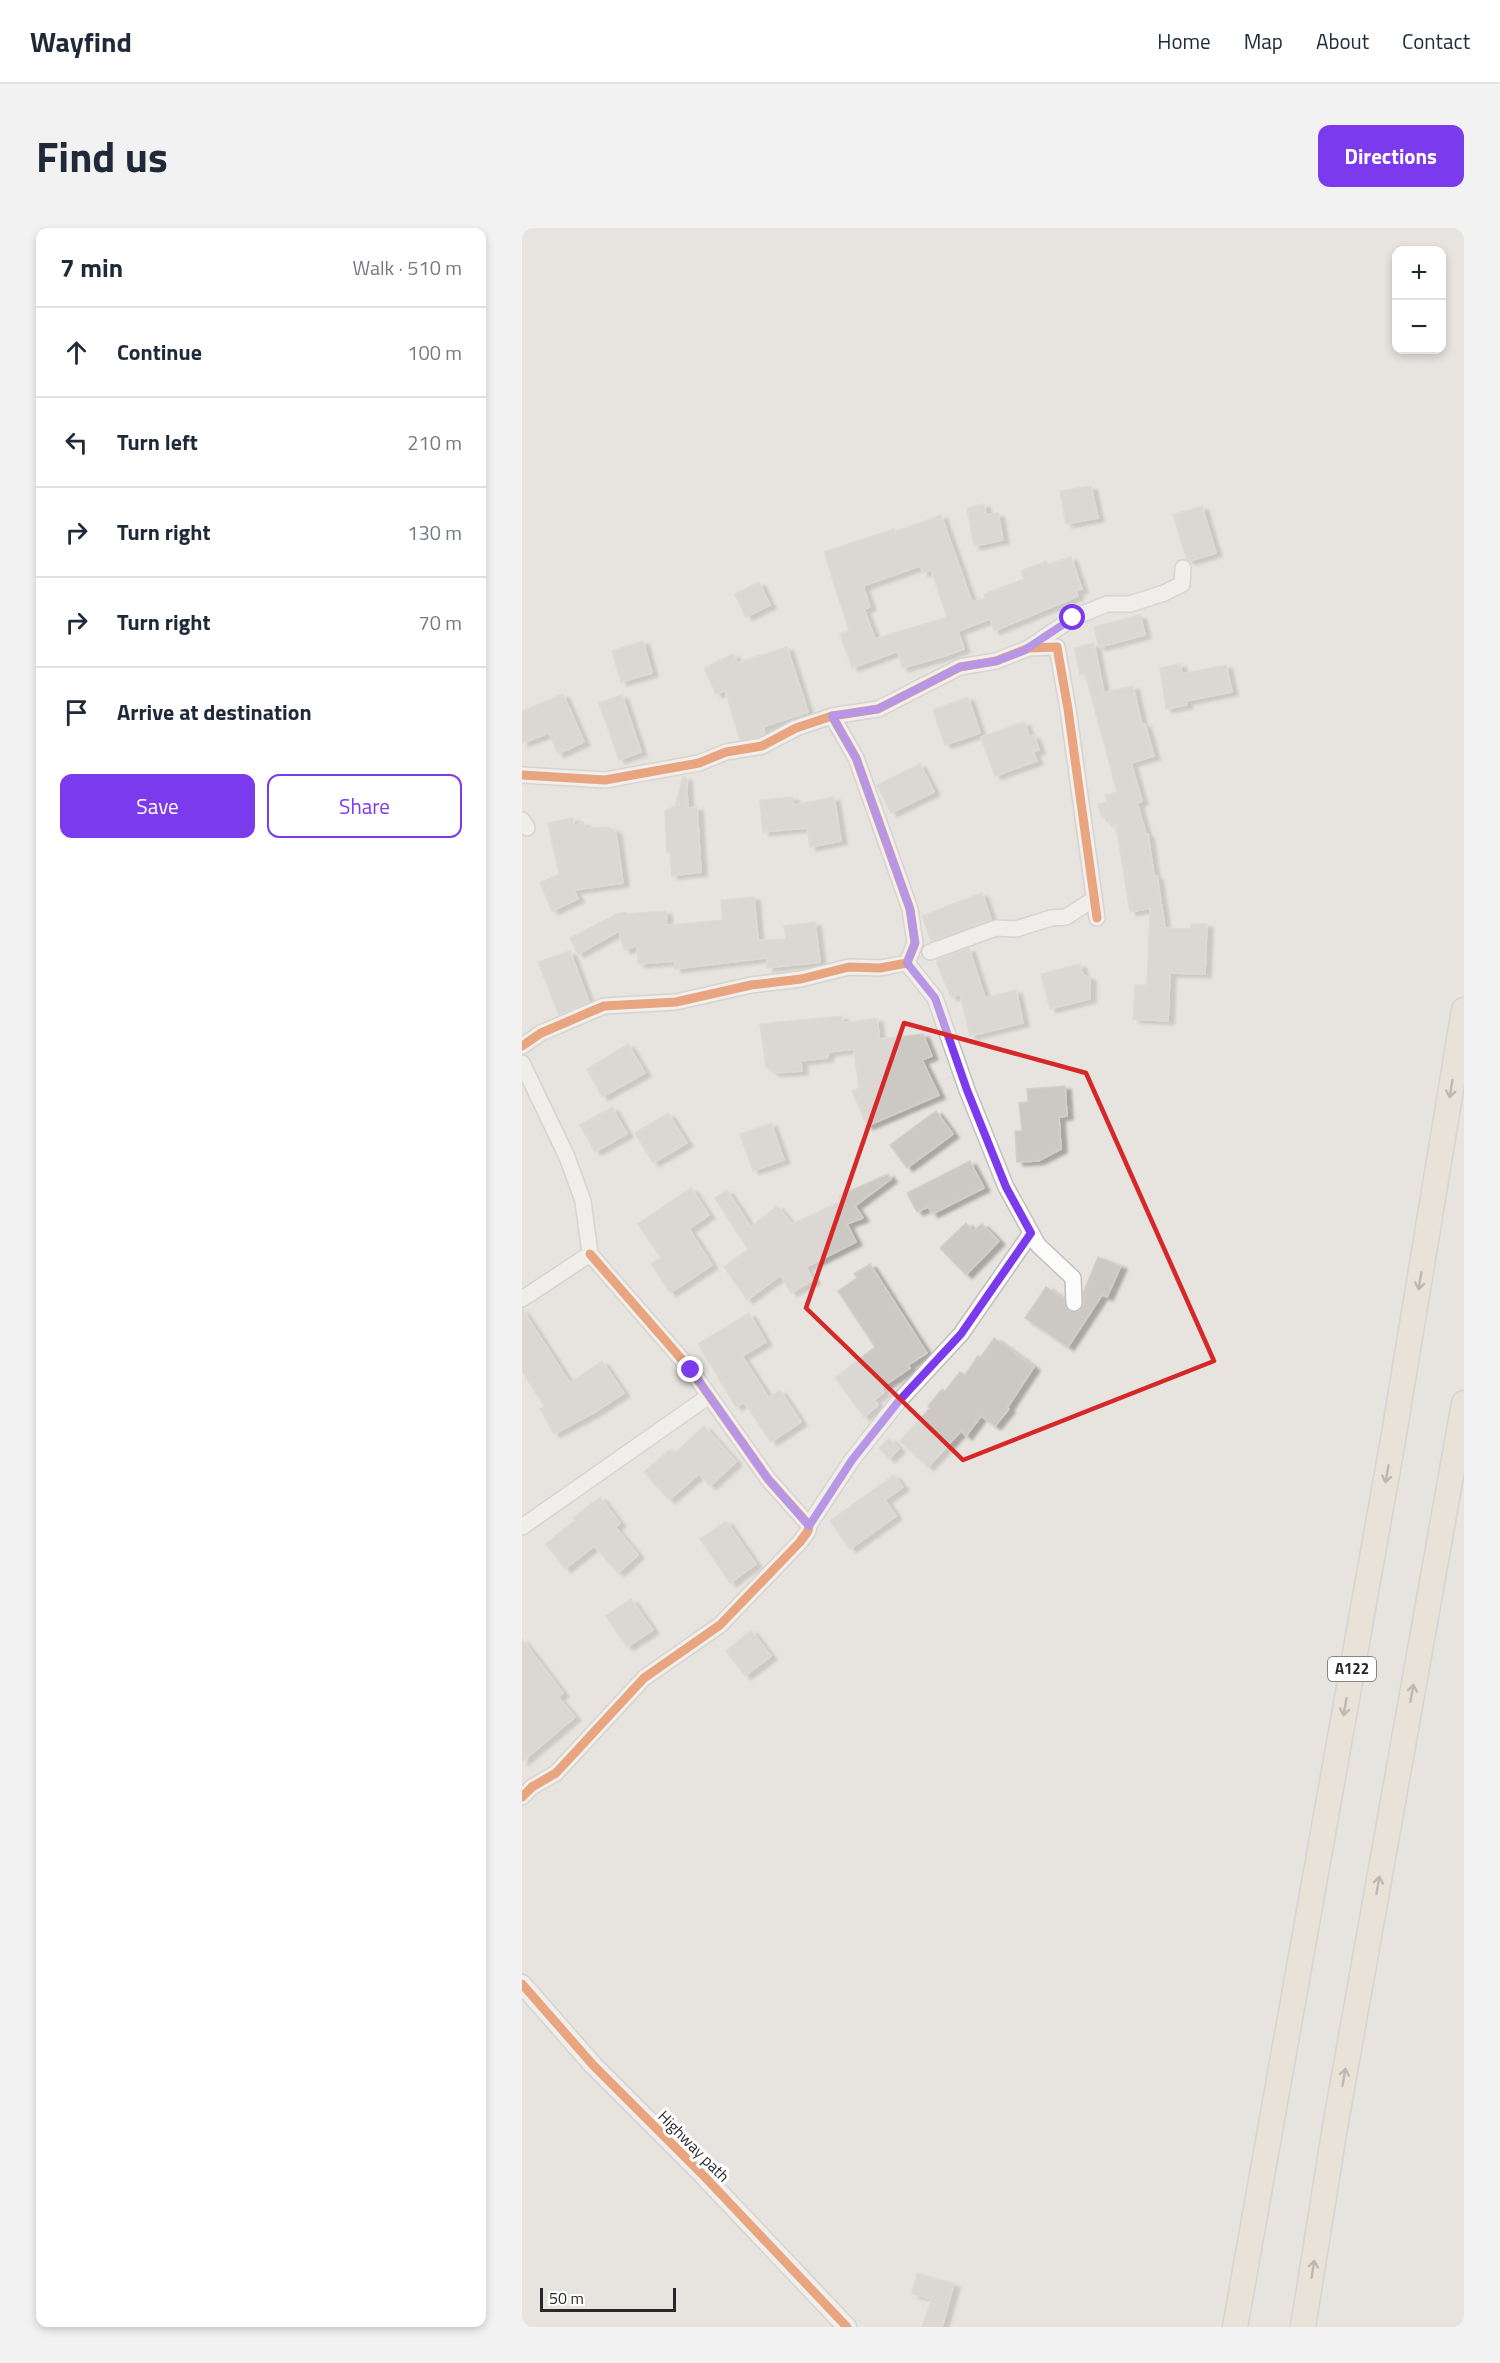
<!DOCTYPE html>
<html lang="en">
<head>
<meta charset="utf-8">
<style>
  body { margin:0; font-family:"Titillium Web",sans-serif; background:#f2f2f3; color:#1f2937 }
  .controls { position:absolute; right:18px; top:18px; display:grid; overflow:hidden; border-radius:12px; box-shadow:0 3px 9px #0003 }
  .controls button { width:54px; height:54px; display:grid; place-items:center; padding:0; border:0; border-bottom:2px solid #e0e1e3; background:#fff; color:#1f2937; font:30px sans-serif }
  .scale { position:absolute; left:18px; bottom:15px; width:136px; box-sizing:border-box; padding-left:6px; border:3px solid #282828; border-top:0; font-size:16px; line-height:21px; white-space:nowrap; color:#282828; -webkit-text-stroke:4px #fff; paint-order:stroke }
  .stop { position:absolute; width:18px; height:18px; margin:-14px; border:4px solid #7c3aed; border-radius:50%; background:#fff }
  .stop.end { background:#7c3aed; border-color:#fff; box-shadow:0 2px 6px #0008 }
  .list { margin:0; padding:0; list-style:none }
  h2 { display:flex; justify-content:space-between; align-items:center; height:78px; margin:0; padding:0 24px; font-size:26px }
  h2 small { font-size:20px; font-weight:400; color:#747a83 }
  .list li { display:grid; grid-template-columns:39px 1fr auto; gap:18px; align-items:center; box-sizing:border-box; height:90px; padding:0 24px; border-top:2px solid #e0e1e3 }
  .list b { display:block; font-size:22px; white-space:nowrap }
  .list em { font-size:20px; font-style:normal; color:#747a83 }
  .actions { display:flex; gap:12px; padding:18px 24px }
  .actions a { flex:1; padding:14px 0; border:2px solid #7c3aed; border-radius:12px; text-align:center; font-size:21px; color:#7c3aed }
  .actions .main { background:#7c3aed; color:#fff }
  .icon { flex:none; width:33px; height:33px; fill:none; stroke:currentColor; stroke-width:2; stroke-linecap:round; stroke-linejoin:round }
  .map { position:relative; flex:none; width:942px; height:2099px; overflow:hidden; border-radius:12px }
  header { display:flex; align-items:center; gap:36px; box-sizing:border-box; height:84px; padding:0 30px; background:#fff; border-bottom:2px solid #e0e1e3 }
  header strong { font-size:28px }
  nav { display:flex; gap:33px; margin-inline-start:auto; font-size:21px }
  .intro { display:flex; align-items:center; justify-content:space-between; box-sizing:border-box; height:144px; padding:0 36px }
  h1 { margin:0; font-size:42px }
  .button { padding:15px 27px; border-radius:12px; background:#7c3aed; color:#fff; font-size:21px; font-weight:700 }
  main { display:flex; gap:36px; padding:0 36px }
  aside { flex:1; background:#fff; border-radius:12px; box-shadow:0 3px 9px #0003 }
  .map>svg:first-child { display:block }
  .building { fill:#ccc9c5; stroke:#d2cfca; stroke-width:1.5; fill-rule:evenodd; filter:url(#shadow) }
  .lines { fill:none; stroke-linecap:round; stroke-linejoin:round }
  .minor-casing { stroke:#c0bfc0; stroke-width:18 }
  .tertiary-casing { stroke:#c0bfc0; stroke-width:21 }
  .trunk-casing { stroke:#c3c2c0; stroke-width:27 }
  .minor { stroke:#fbfbfa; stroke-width:15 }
  .tertiary { stroke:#fbfbfa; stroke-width:18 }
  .trunk { stroke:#e8e0d2; stroke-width:24 }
  .cycleway-casing { stroke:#fff; stroke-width:13 }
  .cycleway { stroke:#e8590c; stroke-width:9 }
  .oneway { stroke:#88847d }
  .route { stroke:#7c3aed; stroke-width:8 }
  .marked { fill:none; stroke:#d62828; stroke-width:4.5; stroke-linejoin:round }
  .labels { text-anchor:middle; stroke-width:6; stroke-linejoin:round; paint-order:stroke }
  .shield { fill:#fff; stroke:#686868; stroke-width:1.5 }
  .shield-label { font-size:15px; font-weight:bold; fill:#282828 }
  .street-label { font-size:16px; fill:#282828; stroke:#fff }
</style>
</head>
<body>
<header>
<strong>Wayfind</strong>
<nav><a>Home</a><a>Map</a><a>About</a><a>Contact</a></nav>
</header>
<div class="intro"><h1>Find us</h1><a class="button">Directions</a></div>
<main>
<aside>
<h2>7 min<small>Walk · 510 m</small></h2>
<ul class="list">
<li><svg class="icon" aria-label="ahead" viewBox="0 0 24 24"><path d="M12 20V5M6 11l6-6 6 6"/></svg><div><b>Continue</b></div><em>100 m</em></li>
<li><svg class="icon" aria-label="left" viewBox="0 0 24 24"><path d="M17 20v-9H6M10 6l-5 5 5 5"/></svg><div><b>Turn left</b></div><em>210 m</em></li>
<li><svg class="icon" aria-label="right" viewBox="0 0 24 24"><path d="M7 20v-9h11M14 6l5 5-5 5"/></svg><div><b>Turn right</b></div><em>130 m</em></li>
<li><svg class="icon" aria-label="right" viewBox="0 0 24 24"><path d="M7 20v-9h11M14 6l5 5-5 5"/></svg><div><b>Turn right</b></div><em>70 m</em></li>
<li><svg class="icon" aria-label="arrive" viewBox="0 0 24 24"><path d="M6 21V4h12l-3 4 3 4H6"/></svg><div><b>Arrive at destination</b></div></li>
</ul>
<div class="actions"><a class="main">Save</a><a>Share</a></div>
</aside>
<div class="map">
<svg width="942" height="2099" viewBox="0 0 942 2099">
  <defs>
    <filter id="shadow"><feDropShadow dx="6" dy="3.5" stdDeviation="1.5" flood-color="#0004"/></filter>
  </defs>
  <rect width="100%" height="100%" fill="#e7e3de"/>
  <g class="building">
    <path d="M 569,258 L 576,290 L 544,296 L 538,263 Z"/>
    <path d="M 462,276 L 464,287 L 476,285 L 481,312 L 452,318 L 445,280 Z"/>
    <path d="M 680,278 L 694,325 L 668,333 L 665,331 L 651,287 Z"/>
    <path d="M 419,287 L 450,374 L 463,370 L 462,366 L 502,351 L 499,343 L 524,333 L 526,337 L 549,329 L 560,361 L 554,363 L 556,368 L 472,403 L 468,391 L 436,403 L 442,421 L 423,428 L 380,440 L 376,423 L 330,440 L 318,406 L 327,403 L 302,324 L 372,301 L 373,304 ZM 398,338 L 401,345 L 409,342 L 425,389 L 353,411 L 342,381 L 348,379 L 341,358 Z"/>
    <path d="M 237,354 L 248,377 L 224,389 L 213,366 Z"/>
    <path d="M 618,387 L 623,407 L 577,419 L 572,399 Z"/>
    <path d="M 121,413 L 130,445 L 99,454 L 90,423 Z"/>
    <path d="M 572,415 L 582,465 L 611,458 L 620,497 L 623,496 L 632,528 L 609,535 L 620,573 L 615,575 L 624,606 L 626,606 L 632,648 L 635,648 L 643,700 L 669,701 L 669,696 L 685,696 L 683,746 L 648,745 L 646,793 L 611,791 L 613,757 L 625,757 L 628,680 L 608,684 L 594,597 L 589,599 L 586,588 L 580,590 L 576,576 L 585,574 L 583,567 L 595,564 L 563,445 L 558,447 L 552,420 Z"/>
    <path d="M 265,419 L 286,484 L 241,499 L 243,506 L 237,509 L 218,512 L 203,462 L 194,466 L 182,440 L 211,426 L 215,435 Z"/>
    <path d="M 658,436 L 660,446 L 704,437 L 710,464 L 664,473 L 665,477 L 644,481 L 638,440 Z"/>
    <path d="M 41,466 L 62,514 L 36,526 L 27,505 L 0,515 L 0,483 Z"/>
    <path d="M 100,467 L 119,524 L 97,532 L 77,475 Z"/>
    <path d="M 446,469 L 458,505 L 423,517 L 411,482 Z"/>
    <path d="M 502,494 L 508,509 L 512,507 L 517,522 L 511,524 L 515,533 L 473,548 L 459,509 Z"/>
    <path d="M 398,536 L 412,564 L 369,585 L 355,557 Z"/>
    <path d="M 161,549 L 164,549 L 166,580 L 175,579 L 179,644 L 150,648 L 148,624 L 145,624 L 143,583 L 153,578 Z"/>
    <path d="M 271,569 L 271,577 L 312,569 L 319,613 L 288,619 L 285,600 L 241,604 L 238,572 Z"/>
    <path d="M 51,590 L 52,598 L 61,594 L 63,600 L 87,599 L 94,604 L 101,655 L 52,662 L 56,671 L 30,683 L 18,655 L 37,646 L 26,595 Z"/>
    <path d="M 460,665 L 469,691 L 409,713 L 400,688 Z"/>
    <path d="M 232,669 L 236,712 L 264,711 L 262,698 L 293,694 L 298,734 L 245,740 L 245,730 L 153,741 L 153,733 L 116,736 L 115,718 L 102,722 L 97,703 L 56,726 L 48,710 L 95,686 L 103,684 L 104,686 L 144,683 L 145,697 L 201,692 L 199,672 Z"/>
    <path d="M 447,720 L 463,770 L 494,762 L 501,795 L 448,808 L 438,766 L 429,769 L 415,736 L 415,732 Z"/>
    <path d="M 48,723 L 67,774 L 37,787 L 16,734 Z"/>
    <path d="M 558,736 L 561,747 L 568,750 L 568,771 L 528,781 L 519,746 Z"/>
    <path d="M 320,788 L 321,795 L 355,790 L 358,815 L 360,811 L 401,806 L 410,828 L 400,832 L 417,867 L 345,898 L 330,863 L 337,860 L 332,821 L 307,824 L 305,830 L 279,833 L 280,843 L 253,845 L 244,839 L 238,796 Z"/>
    <path d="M 106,816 L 123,845 L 80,869 L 65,841 Z"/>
    <path d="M 543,858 L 545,888 L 537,889 L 539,921 L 516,933 L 495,934 L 493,903 L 500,903 L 497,875 L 506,874 L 505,861 Z"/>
    <path d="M 90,879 L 105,906 L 73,924 L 58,897 Z"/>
    <path d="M 414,883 L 431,906 L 385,940 L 368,917 Z"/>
    <path d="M 146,885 L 165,915 L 131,935 L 113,905 Z"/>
    <path d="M 249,895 L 262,932 L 231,943 L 218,906 Z"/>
    <path d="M 448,933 L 462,960 L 410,986 L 406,979 L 395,984 L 385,965 Z"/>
    <path d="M 366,946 L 369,951 L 333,978 L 341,990 L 325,996 L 334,1014 L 284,1039 L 291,1052 L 269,1065 L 259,1047 L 225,1072 L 202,1039 L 226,1021 L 193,970 L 205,962 L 229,999 L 255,978 L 270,996 L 319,973 L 317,968 Z"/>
    <path d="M 169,960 L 187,987 L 167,1001 L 190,1037 L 148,1065 L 129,1036 L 139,1030 L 116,996 Z"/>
    <path d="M 444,995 L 451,1003 L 460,996 L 477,1013 L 444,1047 L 418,1020 Z"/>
    <path d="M 576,1029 L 599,1038 L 585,1069 L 580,1067 L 546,1119 L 503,1090 L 524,1059 L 542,1071 L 544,1080 L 547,1083 L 558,1083 L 562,1075 L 561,1065 Z"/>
    <path d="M 348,1036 L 405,1125 L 386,1137 L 388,1140 L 359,1160 L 362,1164 L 352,1172 L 356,1177 L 342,1189 L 313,1150 L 353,1119 L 316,1063 L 335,1050 L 332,1046 Z"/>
    <path d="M 0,1081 L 48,1155 L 80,1133 L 102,1165 L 73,1184 L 32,1206 L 18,1181 L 23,1179 L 0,1143 Z"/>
    <path d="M 227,1085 L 244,1114 L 220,1128 L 247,1170 L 258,1162 L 279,1194 L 249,1214 L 222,1174 L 214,1179 L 176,1116 Z"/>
    <path d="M 472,1110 L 512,1139 L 485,1180 L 487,1181 L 473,1198 L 459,1188 L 444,1208 L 439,1203 L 406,1239 L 378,1213 L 408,1180 L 406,1178 L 420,1161 L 423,1163 L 438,1144 L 443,1147 L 456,1128 L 459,1129 Z"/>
    <path d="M 182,1198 L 214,1234 L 188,1258 L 177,1246 L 147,1272 L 122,1244 L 149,1221 L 153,1225 Z"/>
    <path d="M 367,1210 L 377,1221 L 367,1231 L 357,1220 Z"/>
    <path d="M 372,1247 L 381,1259 L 363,1272 L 374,1288 L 328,1321 L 308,1293 Z"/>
    <path d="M 78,1269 L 98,1295 L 93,1299 L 116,1327 L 96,1345 L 72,1318 L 43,1341 L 24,1316 L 53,1292 L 51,1290 Z"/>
    <path d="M 204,1293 L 234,1336 L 208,1355 L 178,1311 Z"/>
    <path d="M 109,1371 L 131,1402 L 105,1419 L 84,1388 Z"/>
    <path d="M 229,1402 L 249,1428 L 223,1448 L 204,1423 Z"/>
    <path d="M 0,1411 L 41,1465 L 36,1469 L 53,1489 L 0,1534 Z"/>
    <path d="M 395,2045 L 432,2056 L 420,2099 L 400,2099 L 410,2071 L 390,2066 Z"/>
  </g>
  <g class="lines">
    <g class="minor-casing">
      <g id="minor">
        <path d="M 508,419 L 551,390 L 585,376 L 608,376 L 642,365 L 660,356 L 661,340"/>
        <path d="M 0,547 L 83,552 L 177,535 L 204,524 L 240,518 L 274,500 L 310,488 L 356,481 L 438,439 L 474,433 L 507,420 L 535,419 L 546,481 L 575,690"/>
        <path d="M 0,592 L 5,600"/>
        <path d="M 408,724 L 474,700 L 494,701 L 529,690 L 544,689 L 572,671"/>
        <path d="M 385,735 L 413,770 L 445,862 L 484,959 L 516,1017 L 551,1050 L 552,1075"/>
        <path d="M 0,818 L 19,805 L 82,778 L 154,774 L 229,757 L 279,751 L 327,739 L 358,740 L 385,735 L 393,715 L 388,681 L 334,530 L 310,488"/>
        <path d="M 0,835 L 45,929 L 61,973 L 68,1026 L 0,1071"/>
        <path d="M 287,1297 L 330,1232 L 376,1174 L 439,1106 L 509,1005"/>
        <path d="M 0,1299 L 187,1168"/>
        <path d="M 0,1569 L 10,1559 L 34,1545 L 122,1450 L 198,1397 L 278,1314 L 286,1303 L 287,1297 L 246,1251 L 169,1142 L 68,1026"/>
      </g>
    </g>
    <g class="tertiary-casing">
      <path id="tertiary" d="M 0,1756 L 71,1837 L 180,1946 L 325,2099"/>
    </g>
    <g class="trunk-casing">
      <g id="trunk">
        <path d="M 713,2099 L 871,1212 L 942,782"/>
        <path d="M 781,2099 L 813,1899 L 942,1175"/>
      </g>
    </g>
    <use href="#minor" class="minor"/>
    <use href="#tertiary" class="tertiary"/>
    <use href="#trunk" class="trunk"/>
    <g class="cycleway-casing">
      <g id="cycleway">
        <path d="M 0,547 L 83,552 L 177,535 L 204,524 L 240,518 L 274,500 L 310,488 L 356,481 L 438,439 L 474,433 L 507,420 L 535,419 L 546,481 L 575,690"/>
        <path d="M 0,818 L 19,805 L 82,778 L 154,774 L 229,757 L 279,751 L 327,739 L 358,740 L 385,735 L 393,715 L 388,681 L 334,530 L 310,488"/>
        <path d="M 0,1569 L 10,1559 L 34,1545 L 122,1450 L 198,1397 L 278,1314 L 286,1303 L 287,1297 L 246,1251 L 169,1142 L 68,1026"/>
        <path d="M 0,1756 L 71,1837 L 180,1946 L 325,2099"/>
      </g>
    </g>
    <use href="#cycleway" class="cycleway"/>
  </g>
  <defs><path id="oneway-shaft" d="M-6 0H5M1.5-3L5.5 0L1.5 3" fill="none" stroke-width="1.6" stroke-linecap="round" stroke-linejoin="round" transform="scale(1.5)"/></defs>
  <g class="oneway">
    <use href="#oneway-shaft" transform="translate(929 861) rotate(99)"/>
    <use href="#oneway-shaft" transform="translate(898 1053) rotate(99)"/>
    <use href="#oneway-shaft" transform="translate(865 1246) rotate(100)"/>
    <use href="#oneway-shaft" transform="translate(890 1465) rotate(-80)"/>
    <use href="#oneway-shaft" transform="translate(823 1479) rotate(100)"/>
    <use href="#oneway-shaft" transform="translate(856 1657) rotate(-80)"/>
    <use href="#oneway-shaft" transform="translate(822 1849) rotate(-80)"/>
    <use href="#oneway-shaft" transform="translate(791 2041) rotate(-81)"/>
  </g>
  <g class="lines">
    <path class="route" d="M 169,1142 L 246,1251 L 287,1298 L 330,1232 L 376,1174 L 439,1106 L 509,1005 L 484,959 L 445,862 L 413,770 L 385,735 L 393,715 L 388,681 L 334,530 L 310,488 L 356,481 L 438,439 L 474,433 L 501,423 L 551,390"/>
  </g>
  <path d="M0 0H942V2099H0ZM 382,795 L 564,845 L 692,1133 L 441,1232 L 284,1080 Z" fill="#e7e3de" fill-opacity=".55" fill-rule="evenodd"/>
  <path class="marked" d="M 382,795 L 564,845 L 692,1133 L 441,1232 L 284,1080 Z"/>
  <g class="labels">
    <rect class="shield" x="806" y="1429" width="48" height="24" rx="4.5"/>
    <g class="shield-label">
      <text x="830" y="1446">A122</text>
    </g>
    <g class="street-label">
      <text transform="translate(172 1918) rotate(45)" y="6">Highway path</text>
    </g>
  </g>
</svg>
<div class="controls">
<button>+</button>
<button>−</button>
</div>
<div class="scale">50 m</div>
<div class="stop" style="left:551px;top:390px"></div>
<div class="stop end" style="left:169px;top:1142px"></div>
</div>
</main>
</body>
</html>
